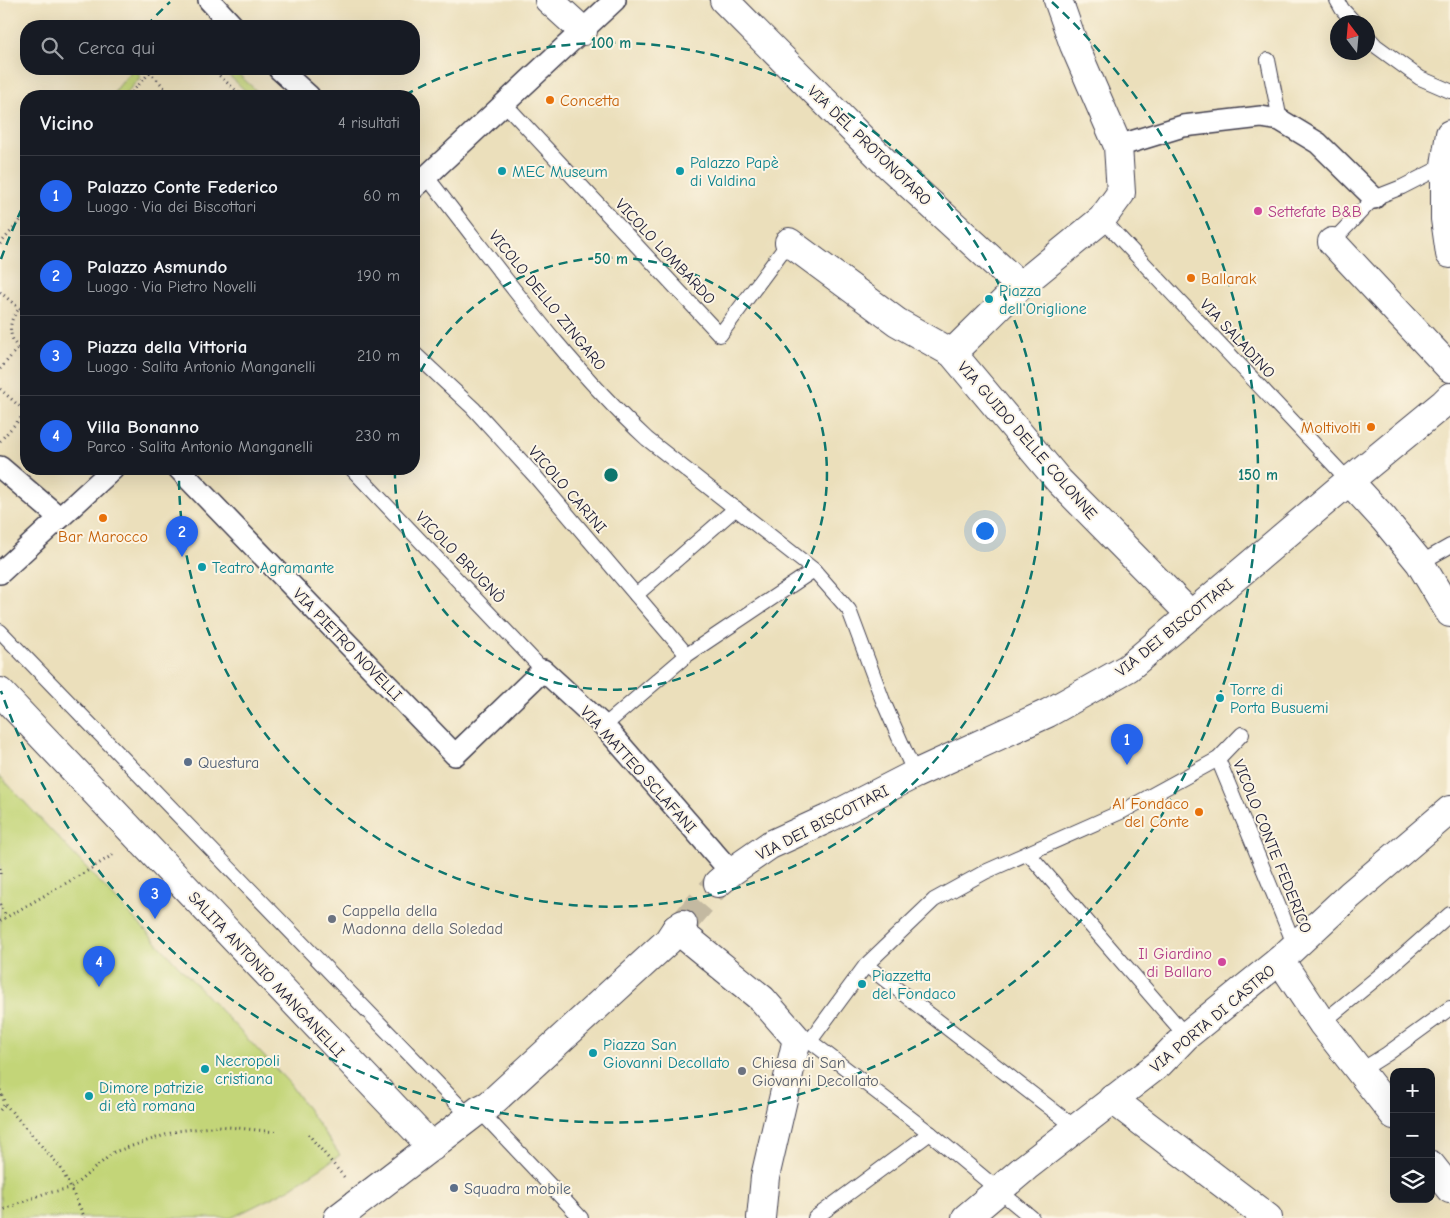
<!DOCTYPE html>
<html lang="it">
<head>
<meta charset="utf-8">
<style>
  body { margin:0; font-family:"Comic Neue",sans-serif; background:#242831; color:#f1f3f6 }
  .controls { position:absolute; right:15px; bottom:15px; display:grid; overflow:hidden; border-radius:10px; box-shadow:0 5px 20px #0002 }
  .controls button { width:45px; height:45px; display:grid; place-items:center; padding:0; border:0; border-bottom:1px solid #363941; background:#171b24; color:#f1f3f6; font:25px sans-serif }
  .compass { position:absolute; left:1330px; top:15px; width:45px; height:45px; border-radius:50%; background:#171b24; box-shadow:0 5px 20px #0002; rotate:344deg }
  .you { position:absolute; left:984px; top:530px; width:18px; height:18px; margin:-12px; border:4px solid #fff; border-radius:50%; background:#1a73e8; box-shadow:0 0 0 8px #1a73e833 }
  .badge { display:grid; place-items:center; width:32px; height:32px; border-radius:50%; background:#2563eb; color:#fff; font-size:16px; font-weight:700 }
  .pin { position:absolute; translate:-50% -41px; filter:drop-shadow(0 1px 2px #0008) }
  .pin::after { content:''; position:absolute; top:26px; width:18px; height:15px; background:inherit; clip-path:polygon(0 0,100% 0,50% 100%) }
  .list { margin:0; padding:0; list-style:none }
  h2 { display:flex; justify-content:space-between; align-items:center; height:65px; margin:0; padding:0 20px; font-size:21px }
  h2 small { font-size:16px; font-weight:400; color:#9ea1a6 }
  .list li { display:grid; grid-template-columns:32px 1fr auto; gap:15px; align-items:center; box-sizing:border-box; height:80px; padding:0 20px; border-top:1px solid #363941 }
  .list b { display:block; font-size:19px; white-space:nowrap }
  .list p { margin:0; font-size:16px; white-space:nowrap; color:#9ea1a6 }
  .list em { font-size:16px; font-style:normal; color:#9ea1a6 }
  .icon { flex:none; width:28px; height:28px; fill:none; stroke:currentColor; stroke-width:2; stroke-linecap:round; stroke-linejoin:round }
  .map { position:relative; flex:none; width:1450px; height:1218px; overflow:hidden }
  .search { position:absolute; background:#171b24; box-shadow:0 5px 20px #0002; left:20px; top:20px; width:400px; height:55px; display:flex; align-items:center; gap:12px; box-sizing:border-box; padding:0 18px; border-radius:20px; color:#9ea1a6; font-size:19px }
  .panel { position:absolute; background:#171b24; box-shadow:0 5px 20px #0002; left:20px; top:90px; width:400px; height:385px; border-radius:20px }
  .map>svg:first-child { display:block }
  .green { fill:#c3d578; stroke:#727c5a }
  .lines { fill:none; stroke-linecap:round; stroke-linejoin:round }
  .minor-tunnel { stroke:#c3b9a1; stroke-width:28; stroke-dasharray:28 14; stroke-linecap:butt }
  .service-casing { stroke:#403e4e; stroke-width:16 }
  .pedestrian-casing { stroke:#403e4e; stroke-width:24 }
  .minor-casing { stroke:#403e4e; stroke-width:30 }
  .path { stroke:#403e4e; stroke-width:3; stroke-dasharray:1 4; stroke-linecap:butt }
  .service { stroke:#fff; stroke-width:14 }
  .pedestrian { stroke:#fff; stroke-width:21 }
  .minor { stroke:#fff; stroke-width:28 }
  .ring { fill:none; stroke:#0f766e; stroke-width:2.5; stroke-dasharray:9 6 }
  .food-dot { fill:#e8710a; stroke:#fcf5e5; stroke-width:2 }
  .culture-dot { fill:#0f9aa8; stroke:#fcf5e5; stroke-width:2 }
  .hotel-dot { fill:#d1479c; stroke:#fcf5e5; stroke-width:2 }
  .service-dot { fill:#5c6f8a; stroke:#fcf5e5; stroke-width:2 }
  .worship-dot { fill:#6b7280; stroke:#fcf5e5; stroke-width:2 }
  .labels { text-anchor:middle; stroke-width:4; stroke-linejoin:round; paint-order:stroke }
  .food-label { font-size:16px; fill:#c56008; stroke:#fcf5e5; text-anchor:start }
  .street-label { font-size:16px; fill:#22223b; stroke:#fcf5e5 }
  .culture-label { font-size:16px; fill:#0d838f; stroke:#fcf5e5; text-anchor:start }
  .hotel-label { font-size:16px; fill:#b23c85; stroke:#fcf5e5; text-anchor:start }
  .service-label { font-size:16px; fill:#4e5e75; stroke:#fcf5e5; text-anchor:start }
  .worship-label { font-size:16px; fill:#5b616d; stroke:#fcf5e5; text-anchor:start }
  .centre { fill:#0f766e; stroke:#fcf5e5; stroke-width:2.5 }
  .ring-label { font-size:15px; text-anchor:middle; font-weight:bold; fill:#0f766e; stroke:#fcf5e5; stroke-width:4; stroke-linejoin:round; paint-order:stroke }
</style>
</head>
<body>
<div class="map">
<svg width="1450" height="1218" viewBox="0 0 1450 1218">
  <rect width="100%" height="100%" fill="#fcf5e5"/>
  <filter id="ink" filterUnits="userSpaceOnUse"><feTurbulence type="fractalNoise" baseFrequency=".02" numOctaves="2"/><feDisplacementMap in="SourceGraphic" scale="10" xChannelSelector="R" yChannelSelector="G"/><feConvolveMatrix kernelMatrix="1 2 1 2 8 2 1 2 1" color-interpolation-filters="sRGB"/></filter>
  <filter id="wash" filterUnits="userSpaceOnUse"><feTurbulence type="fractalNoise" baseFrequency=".0096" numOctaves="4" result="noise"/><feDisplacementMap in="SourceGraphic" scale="20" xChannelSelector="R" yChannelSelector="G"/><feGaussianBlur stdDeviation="1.12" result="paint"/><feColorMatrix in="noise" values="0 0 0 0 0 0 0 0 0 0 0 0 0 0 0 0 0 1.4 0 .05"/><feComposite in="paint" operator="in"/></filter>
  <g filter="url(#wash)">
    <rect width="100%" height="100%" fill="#ebdfbb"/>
    <g class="green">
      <path d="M 133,69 L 141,76 L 124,96 L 111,96 Z"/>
      <path d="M 222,69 L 233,69 L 262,96 L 251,96 Z"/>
      <path d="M 0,776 L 289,1083 L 340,1155 L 289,1189 L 231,1218 L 0,1218 Z"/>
    </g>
  </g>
  <g filter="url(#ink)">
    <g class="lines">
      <path class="minor-tunnel" d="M 683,924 L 718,883"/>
      <g class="service-casing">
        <g id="service">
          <path d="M 1337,0 L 1342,9 L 1354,22"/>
          <path d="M 1368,37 L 1376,46 L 1420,78 L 1450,91"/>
          <path d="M 1268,60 L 1280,120"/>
          <path d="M 504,103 L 720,335 L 789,242"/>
          <path d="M 426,176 C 497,266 563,361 647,439 L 814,570 L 849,610 L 883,701 L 915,774"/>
          <path d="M 1102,219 L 1349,481"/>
          <path d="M 1332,242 L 1374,198 L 1402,187 L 1445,165"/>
          <path d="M 414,353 L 473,408 L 534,475 L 687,655"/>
          <path d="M 352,469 L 543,670"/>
          <path d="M 1420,563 L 1450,546"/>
          <path d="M 636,595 L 736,508"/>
          <path d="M 0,631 L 470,1117"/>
          <path d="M 604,726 L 687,655 L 814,570"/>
          <path d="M 1218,759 L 1295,946"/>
          <path d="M 1028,853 L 1186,1036"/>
          <path d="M 866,965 L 1076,1128"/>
          <path d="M 1322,1023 L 1389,968 L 1450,914"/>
          <path d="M 810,1041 L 866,965 L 934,900 L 985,872 L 1123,811 L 1218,759 L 1242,734"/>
          <path d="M 810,1041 L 930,1133 L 1032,1218"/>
          <path d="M 1360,1071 L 1387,1054 L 1450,1008"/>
          <path d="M 479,1110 L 581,1218"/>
          <path d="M 815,1218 L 930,1133"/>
        </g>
      </g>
      <g class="pedestrian-casing">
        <g id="pedestrian">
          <path d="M 209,0 L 233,26"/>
          <path d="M 279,69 L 309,96"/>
          <path d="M 1118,146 L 1183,126 L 1261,117 L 1280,120 L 1318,143 L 1374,198"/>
          <path d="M 414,188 L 615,0"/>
          <path d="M 0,467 L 60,518"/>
          <path d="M 179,469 L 455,755 L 543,670 L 604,726 L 731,872"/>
          <path d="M 0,573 L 113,469"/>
        </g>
      </g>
      <g class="minor-casing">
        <g id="minor">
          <path d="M 549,0 L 583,31"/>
          <path d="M 724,0 L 885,162 L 1020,286"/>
          <path d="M 1450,134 L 1445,165 L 1445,219 L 1450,254"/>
          <path d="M 789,242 L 897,322 L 952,353 L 1059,481 L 1191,615"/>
          <path d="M 1332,242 L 1450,368"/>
          <path d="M 952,353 L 1020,286 L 1102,219 L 1121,193 L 1118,146 L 1074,45 L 1058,0"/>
          <path d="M 1349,481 L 1384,519 L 1420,563 L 1450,613"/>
          <path d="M 0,692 L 432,1147"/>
          <path d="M 718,883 L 731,872 L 770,845 L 827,819 L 915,774 L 1048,713 L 1128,668 L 1349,481 L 1444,403 L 1450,397"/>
          <path d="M 676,929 L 762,999 L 797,1039 L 765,1177 L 761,1218"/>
          <path d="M 1280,960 L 1322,1023 L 1394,1115"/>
          <path d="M 1112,1099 L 1268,1218"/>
          <path d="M 1431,1165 L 1450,1189"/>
          <path d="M 338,1218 L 479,1110 L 489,1105 L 668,941 L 676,929 L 683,924"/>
          <path d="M 966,1218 L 1026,1167 L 1159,1064 L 1186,1036 L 1280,960 L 1350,895 L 1450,810"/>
        </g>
      </g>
      <g class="path">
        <path d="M 154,69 L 150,72 L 172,96"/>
        <path d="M 212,69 L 242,96"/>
        <path d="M 129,96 L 150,72"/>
        <path d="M 0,244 L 26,214"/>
        <path d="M 0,292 L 20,309"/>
        <path d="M 26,305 C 5,314 6,344 26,353"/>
        <path d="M 0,369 L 18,348"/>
        <path d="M 0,389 L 26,412"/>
        <path d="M 0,441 L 26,412"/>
        <path d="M 0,868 L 0,878"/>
        <path d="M 0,904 L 6,916"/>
        <path d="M 0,921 L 89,870 L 114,854"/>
        <path d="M 0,1090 L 5,1104 L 61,1168 L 85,1218"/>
        <path d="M 0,1110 L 5,1104"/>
        <path d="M 308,1134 L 345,1178"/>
        <path d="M 0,1211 L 43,1194 L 71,1188 L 114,1152 L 177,1131 L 219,1126 L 276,1132"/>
      </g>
      <use href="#service" class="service"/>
      <use href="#pedestrian" class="pedestrian"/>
      <use href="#minor" class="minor"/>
    </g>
  </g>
  <g class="ring">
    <path d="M414 385A216 216 0 1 1 395 469"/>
    <path d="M405 95A432 432 0 1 1 179 471"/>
    <path d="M1 259A647 647 0 0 1 25 202M146 26A647 647 0 0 1 170 2M1052 2A647 647 0 1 1 1 691"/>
  </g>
  <g class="food-dot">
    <circle cx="550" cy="100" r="5"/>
    <circle cx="1191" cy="278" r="5"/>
    <circle cx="1371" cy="427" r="5"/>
    <circle cx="103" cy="518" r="5"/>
    <circle cx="1199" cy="812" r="5"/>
  </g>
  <g class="culture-dot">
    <circle cx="502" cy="171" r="5"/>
    <circle cx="680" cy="171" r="5"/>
    <circle cx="989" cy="299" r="5"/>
    <circle cx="202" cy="567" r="5"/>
    <circle cx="1220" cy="698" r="5"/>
    <circle cx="862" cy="984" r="5"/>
    <circle cx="593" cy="1053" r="5"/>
    <circle cx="205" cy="1069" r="5"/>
    <circle cx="89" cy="1096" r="5"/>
  </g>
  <g class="hotel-dot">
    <circle cx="1258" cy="211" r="5"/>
    <circle cx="1222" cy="962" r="5"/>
  </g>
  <g class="service-dot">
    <circle cx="188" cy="762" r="5"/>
    <circle cx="454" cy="1188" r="5"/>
  </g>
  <g class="worship-dot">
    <circle cx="332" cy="919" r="5"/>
    <circle cx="742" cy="1071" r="5"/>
  </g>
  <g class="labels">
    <g class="food-label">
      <text x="560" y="106">Concetta</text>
      <text x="1201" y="284">Ballarak</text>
      <text x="1361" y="433" text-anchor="end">Moltivolti</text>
      <text x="103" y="542" text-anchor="middle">Bar Marocco</text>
      <text x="1189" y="809" text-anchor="end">Al Fondaco<tspan x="1189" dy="18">del Conte</tspan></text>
    </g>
    <g class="street-label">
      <text transform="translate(870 145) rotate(44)" y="6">VIA DEL PROTONOTARO</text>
      <text transform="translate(666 251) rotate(47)" y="6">VICOLO LOMBARDO</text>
      <text transform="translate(548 300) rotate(51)" y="6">VICOLO DELLO ZINGARO</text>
      <text transform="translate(1238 338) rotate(47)" y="6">VIA SALADINO</text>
      <text transform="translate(1028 440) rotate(49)" y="6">VIA GUIDO DELLE COLONNE</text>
      <text transform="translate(568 489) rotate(49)" y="6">VICOLO CARINI</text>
      <text transform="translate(461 557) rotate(46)" y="6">VICOLO BRUGNÒ</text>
      <text transform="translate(1174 627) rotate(-39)" y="6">VIA DEI BISCOTTARI</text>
      <text transform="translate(348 644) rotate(46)" y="6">VIA PIETRO NOVELLI</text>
      <text transform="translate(639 769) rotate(48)" y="6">VIA MATTEO SCLAFANI</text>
      <text transform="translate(822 822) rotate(-27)" y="6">VIA DEI BISCOTTARI</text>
      <text transform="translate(1273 846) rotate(68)" y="6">VICOLO CONTE FEDERICO</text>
      <text transform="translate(267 974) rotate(47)" y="6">SALITA ANTONIO MANGANELLI</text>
      <text transform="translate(1212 1018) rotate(-40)" y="6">VIA PORTA DI CASTRO</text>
    </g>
    <g class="culture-label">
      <text x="690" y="168">Palazzo Papè<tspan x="690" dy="18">di Valdina</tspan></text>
      <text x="512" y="177">MEC Museum</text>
      <text x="999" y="296">Piazza<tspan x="999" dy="18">dell'Origlione</tspan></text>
      <text x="212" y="573">Teatro Agramante</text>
      <text x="1230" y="695">Torre di<tspan x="1230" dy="18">Porta Busuemi</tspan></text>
      <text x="872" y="981">Piazzetta<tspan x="872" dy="18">del Fondaco</tspan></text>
      <text x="603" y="1050">Piazza San<tspan x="603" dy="18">Giovanni Decollato</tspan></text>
      <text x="215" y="1066">Necropoli<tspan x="215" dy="18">cristiana</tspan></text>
      <text x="99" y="1093">Dimore patrizie<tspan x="99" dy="18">di età romana</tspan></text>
    </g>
    <g class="hotel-label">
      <text x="1268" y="217">Settefate B&amp;B</text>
      <text x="1212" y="959" text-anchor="end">Il Giardino<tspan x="1212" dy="18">di Ballaro</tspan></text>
    </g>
    <g class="service-label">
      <text x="198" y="768">Questura</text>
      <text x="464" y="1194">Squadra mobile</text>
    </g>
    <g class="worship-label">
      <text x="342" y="916">Cappella della<tspan x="342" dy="18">Madonna della Soledad</tspan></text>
      <text x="752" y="1068">Chiesa di San<tspan x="752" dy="18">Giovanni Decollato</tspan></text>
    </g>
  </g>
  <circle cx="611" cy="475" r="8" class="centre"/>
  <g class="ring-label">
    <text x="611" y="48">100 m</text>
    <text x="611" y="264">50 m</text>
    <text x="1258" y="480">150 m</text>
  </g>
</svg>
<div class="controls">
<button>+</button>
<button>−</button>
<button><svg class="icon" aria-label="layers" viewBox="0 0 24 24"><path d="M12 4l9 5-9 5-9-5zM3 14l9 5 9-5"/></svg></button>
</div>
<svg class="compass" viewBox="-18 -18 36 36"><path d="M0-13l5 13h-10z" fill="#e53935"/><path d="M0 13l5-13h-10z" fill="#9ea1a6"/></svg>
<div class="you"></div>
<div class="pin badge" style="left:1127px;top:765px">1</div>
<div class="pin badge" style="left:182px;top:557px">2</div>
<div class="pin badge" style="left:155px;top:919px">3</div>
<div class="pin badge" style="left:99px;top:987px">4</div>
<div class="search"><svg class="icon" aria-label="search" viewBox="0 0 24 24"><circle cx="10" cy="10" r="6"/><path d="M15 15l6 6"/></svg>Cerca qui</div>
<section class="panel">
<h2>Vicino<small>4 risultati</small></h2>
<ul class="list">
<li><span class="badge">1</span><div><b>Palazzo Conte Federico</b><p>Luogo · Via dei Biscottari</p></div><em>60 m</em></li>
<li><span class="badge">2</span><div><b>Palazzo Asmundo</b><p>Luogo · Via Pietro Novelli</p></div><em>190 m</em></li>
<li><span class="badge">3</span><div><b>Piazza della Vittoria</b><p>Luogo · Salita Antonio Manganelli</p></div><em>210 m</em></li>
<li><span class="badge">4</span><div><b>Villa Bonanno</b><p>Parco · Salita Antonio Manganelli</p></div><em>230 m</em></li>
</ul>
</section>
</div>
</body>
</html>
